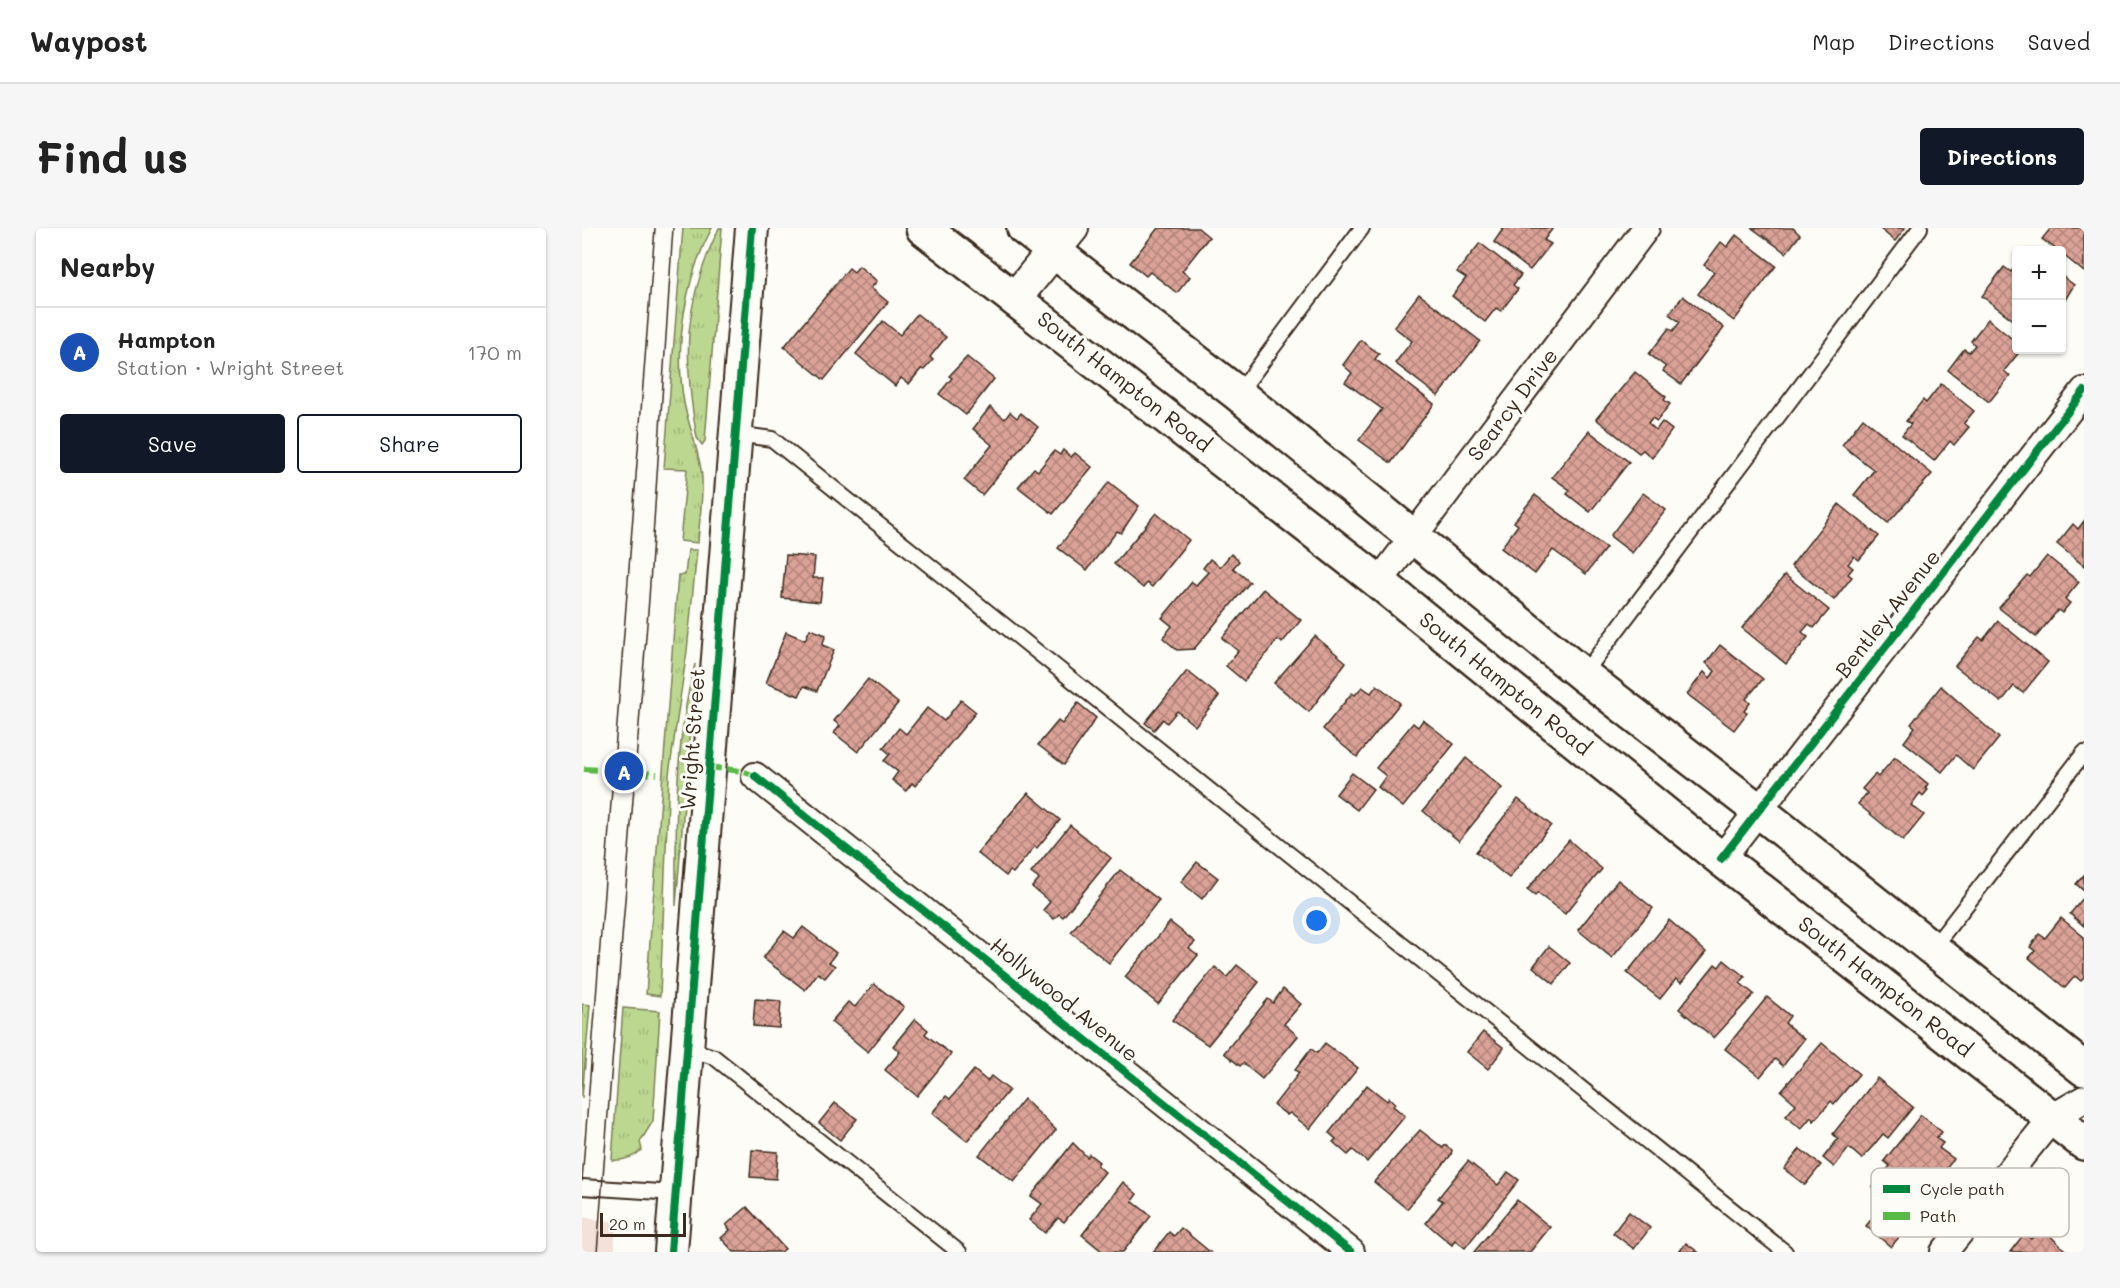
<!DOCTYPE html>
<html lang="en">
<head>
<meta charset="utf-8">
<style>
  body { margin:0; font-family:Mali,sans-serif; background:#f6f6f6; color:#222 }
  .controls { position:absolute; right:18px; top:18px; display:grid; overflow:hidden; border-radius:6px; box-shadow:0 2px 4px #0004 }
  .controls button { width:54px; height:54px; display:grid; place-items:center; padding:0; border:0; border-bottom:2px solid #e0e0e0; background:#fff; color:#222; font:30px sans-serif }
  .scale { position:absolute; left:18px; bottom:15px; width:86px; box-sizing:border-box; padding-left:6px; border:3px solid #3b2a1e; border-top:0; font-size:16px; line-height:21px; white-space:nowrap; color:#3b2a1e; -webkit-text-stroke:4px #fdfcf7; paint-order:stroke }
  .you { position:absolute; left:735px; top:693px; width:21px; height:21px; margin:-15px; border:4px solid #fff; border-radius:50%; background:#1a73e8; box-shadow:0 0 0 9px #1a73e833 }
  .badge { display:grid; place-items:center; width:39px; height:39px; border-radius:50%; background:#111827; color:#fff; font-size:20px; font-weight:700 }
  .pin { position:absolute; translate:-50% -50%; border:3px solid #fff; box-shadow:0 2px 6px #0006 }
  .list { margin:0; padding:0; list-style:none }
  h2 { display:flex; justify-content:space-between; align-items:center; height:78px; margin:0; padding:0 24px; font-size:26px }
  h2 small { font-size:20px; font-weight:400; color:#767676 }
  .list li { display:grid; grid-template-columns:39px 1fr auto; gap:18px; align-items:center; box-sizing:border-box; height:90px; padding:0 24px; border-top:2px solid #e0e0e0 }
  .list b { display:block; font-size:22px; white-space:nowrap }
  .list p { margin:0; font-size:20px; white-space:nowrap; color:#767676 }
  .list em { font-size:20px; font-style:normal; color:#767676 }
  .actions { display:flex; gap:12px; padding:18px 24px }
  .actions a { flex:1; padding:14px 0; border:2px solid #111827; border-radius:6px; text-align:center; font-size:21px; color:#111827 }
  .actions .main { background:#111827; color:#fff }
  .map { position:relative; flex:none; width:1502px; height:1024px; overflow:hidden; border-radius:6px }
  header { display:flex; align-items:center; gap:36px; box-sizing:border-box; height:84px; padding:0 30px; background:#fff; border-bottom:2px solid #e0e0e0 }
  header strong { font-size:28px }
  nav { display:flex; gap:33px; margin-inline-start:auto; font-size:21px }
  .intro { display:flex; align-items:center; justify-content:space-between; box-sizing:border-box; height:144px; padding:0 36px }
  h1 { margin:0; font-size:42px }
  .button { padding:15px 27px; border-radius:6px; background:#111827; color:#fff; font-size:21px; font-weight:700 }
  main { display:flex; gap:36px; padding:0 36px }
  aside { flex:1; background:#fff; border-radius:6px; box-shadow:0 2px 4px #0004 }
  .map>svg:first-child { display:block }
  .built { fill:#f3e1da }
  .grass { fill:url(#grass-tufts); stroke:#7c8157; stroke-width:1.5 }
  .building { fill:url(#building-cross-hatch); stroke:#3b2a1e; stroke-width:1.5 }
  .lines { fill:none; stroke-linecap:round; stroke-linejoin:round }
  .service-casing { stroke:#3b2a1e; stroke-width:18 }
  .minor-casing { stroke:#3b2a1e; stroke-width:30 }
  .tertiary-casing { stroke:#3b2a1e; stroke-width:36 }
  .secondary-casing { stroke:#3b2a1e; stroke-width:38 }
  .service { stroke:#fdfcf7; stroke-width:14 }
  .minor { stroke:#fdfcf7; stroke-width:26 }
  .tertiary { stroke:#fdfcf7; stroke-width:32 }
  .secondary { stroke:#fdfcf7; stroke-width:33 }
  .tram { stroke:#3b2a1e; stroke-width:1.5 }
  .quiet { stroke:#58b947; stroke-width:6; stroke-dasharray:12 6; stroke-linecap:butt }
  .cycleway-casing { stroke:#fdfcf7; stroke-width:11 }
  .cycleway { stroke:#00873e; stroke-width:8 }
  .labels { text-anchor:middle; stroke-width:6; stroke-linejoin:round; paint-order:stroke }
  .street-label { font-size:21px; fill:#3b2a1e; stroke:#fdfcf7 }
  .key { fill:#fdfcf7; stroke:#c3bdb6; stroke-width:1.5 }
  .key-label { font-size:16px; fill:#3b2a1e }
</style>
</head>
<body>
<header>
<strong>Waypost</strong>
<nav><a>Map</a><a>Directions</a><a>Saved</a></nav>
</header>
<div class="intro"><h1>Find us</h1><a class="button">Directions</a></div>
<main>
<aside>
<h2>Nearby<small></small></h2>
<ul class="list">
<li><span class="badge" style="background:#1a4fb4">A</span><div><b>Hampton</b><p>Station · Wright Street</p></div><em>170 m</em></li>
</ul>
<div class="actions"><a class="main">Save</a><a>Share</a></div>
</aside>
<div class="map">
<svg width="1502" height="1024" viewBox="0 0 1502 1024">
  <defs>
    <pattern id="grass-tufts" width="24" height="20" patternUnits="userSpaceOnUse" patternTransform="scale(1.5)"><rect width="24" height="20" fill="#bcd890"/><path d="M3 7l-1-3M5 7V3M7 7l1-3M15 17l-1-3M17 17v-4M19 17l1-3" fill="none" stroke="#a2ba7c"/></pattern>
    <pattern id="building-cross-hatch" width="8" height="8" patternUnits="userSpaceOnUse" patternTransform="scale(1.5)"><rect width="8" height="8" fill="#dba297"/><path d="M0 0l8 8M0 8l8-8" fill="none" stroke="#b3847b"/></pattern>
  </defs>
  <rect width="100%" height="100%" fill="#fdfcf7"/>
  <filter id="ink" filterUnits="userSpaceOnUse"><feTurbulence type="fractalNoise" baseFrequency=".0167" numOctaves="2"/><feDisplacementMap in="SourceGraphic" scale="12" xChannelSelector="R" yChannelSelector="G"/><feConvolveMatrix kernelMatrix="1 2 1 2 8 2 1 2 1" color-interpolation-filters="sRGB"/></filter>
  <g filter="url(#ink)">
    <path class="built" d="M 0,989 L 33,994 L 33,1024 L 0,1024 Z"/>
    <g class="grass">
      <path d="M 101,0 L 130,0 C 103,50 92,118 102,175 C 106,196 120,232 120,251 C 121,272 117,294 116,315 L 98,313 L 105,241 L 82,240 Z"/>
      <path d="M 137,0 L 140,0 L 123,213 L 120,217 L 115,210 C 101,130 101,75 137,0 Z"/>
      <path d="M 106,322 L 115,322 L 105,423 L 87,546 L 78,768 L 64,766 L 96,347 L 103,347 Z"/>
      <path d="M 113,436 L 94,678 C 94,597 92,516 113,436 Z"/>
      <path d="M 0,776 L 8,777 L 0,870 Z"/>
      <path d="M 41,780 L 78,783 L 71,893 L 58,914 L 60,922 C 52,929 42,933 30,932 Z"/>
    </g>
    <g class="building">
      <path d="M 576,0 L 616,0 L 627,9 L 600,43 L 608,49 L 595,65 L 568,44 L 564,48 L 548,35 Z"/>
      <path d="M 919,0 L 971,0 L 962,12 L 969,16 L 948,42 L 912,14 L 921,1 Z"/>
      <path d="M 1170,0 L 1211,0 L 1218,7 L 1204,25 Z"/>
      <path d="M 1297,0 L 1323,0 L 1313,13 Z"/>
      <path d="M 1469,0 L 1502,0 L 1502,44 L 1480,26 L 1480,22 L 1475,22 L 1460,11 Z"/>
      <path d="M 1154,7 L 1194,38 L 1152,93 L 1116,66 L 1132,44 L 1122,37 L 1139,14 L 1145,19 Z"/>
      <path d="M 898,15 L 939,47 L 931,57 L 936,61 L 919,83 L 914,80 L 903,94 L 870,68 L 884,50 L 875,44 Z"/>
      <path d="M 1434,37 L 1434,94 L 1400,68 L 1422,39 L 1429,44 Z"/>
      <path d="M 277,38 L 295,53 L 289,60 L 306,74 L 242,152 L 202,119 L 267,40 L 272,44 Z"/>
      <path d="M 1480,48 L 1492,57 L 1480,77 Z"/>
      <path d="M 837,66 L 898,113 L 856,168 L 813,135 L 830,113 L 812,99 Z"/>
      <path d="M 1101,68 L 1142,100 L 1099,156 L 1081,143 L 1084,139 L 1067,126 L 1087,100 L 1091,103 L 1098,94 L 1087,86 Z"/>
      <path d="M 335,86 L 364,109 L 348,129 L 351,132 L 342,142 L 339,141 L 327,156 L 319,150 L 313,158 L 274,126 L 301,93 L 318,107 Z"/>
      <path d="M 1406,91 L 1434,114 L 1434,122 L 1439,122 L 1422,143 L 1428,148 L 1407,174 L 1366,142 L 1382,121 L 1387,124 L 1393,117 L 1389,113 Z"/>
      <path d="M 779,112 L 797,126 L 793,131 L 852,176 L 809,235 L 777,212 L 800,181 L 763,154 L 770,145 L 761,137 Z"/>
      <path d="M 385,129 L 412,151 L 384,187 L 357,166 L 370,150 L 367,148 Z"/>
      <path d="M 1053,144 L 1084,169 L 1082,172 L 1088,176 L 1075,193 L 1070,190 L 1066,195 L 1074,202 L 1080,194 L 1090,202 L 1070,230 L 1061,222 L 1057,225 L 1014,191 Z"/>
      <path d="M 1359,156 L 1392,183 L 1382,195 L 1387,199 L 1372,217 L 1368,213 L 1352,233 L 1320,207 L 1329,196 L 1324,193 L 1341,172 L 1344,175 Z"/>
      <path d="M 408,179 L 423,191 L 428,184 L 435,190 L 439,185 L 456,199 L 400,267 L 382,252 L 410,217 L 391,201 Z"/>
      <path d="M 1281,190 L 1350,246 L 1306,295 L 1272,267 L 1292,242 L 1260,217 Z"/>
      <path d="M 1007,203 L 1047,234 L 1008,284 L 985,266 L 988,262 L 970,249 Z"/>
      <path d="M 481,222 L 489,229 L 493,225 L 510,239 L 471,286 L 436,259 L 452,240 L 456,243 L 472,223 L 478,227 Z"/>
      <path d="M 527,254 L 557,278 L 539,305 L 535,303 L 505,342 L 476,320 Z"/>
      <path d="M 1061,265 L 1084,282 L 1050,325 L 1028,308 Z"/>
      <path d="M 953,267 L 1024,320 L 1004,346 L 971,322 L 953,346 L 919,320 L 936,297 L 932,294 Z"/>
      <path d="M 1257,276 L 1297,308 L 1277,332 L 1272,328 L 1266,336 L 1271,340 L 1266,346 L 1270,349 L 1252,372 L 1209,338 Z"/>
      <path d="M 574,285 L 607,312 L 570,359 L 565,355 L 561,360 L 532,336 Z"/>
      <path d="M 1502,293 L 1502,338 L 1475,316 L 1491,296 L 1496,301 Z"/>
      <path d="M 649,326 L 657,333 L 651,340 L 668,354 L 612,421 L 595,422 L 581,410 L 590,398 L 580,390 L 610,354 L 614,357 L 626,344 L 621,340 L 628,331 L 638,339 Z"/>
      <path d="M 204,327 L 233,329 L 231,350 L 241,350 L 238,374 L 200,370 Z"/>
      <path d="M 1465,328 L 1497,354 L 1483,371 L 1488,375 L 1480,385 L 1476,382 L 1454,409 L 1417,380 L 1445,347 L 1448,349 Z"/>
      <path d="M 1203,347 L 1247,382 L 1232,400 L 1227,396 L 1220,404 L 1226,409 L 1204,436 L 1160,400 Z"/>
      <path d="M 681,361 L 719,392 L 700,415 L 696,411 L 662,453 L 644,438 L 656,423 L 640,410 Z"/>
      <path d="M 1416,393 L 1466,434 L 1441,465 L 1432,458 L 1419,474 L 1373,438 L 1397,409 L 1401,412 Z"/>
      <path d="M 228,401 L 244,407 L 240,417 L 252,422 L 235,463 L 222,458 L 217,468 L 184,455 L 204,404 L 223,412 Z"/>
      <path d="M 733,408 L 764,434 L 727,484 L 692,455 Z"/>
      <path d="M 1138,417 L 1181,451 L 1164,471 L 1168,475 L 1162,483 L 1165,485 L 1152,502 L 1105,466 L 1122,444 L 1128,450 L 1133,443 L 1124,435 Z"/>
      <path d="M 605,443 L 637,468 L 613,498 L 595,483 L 585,495 L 581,491 L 572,502 L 563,495 Z"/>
      <path d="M 286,451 L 316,475 L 276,524 L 252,505 L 258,498 L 252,493 Z"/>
      <path d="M 795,457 L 818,475 L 775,529 L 741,501 L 770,465 L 773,467 L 780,459 L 789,465 Z"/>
      <path d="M 1359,458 L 1417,510 L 1391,542 L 1374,527 L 1360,544 L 1322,514 L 1333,499 L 1329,496 Z"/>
      <path d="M 379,472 L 394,484 L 333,558 L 330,555 L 324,563 L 310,552 L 316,544 L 302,533 L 308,526 L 301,520 L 317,500 L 324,506 L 345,480 L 362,493 Z"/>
      <path d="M 496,475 L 514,490 L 482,537 L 456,517 L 476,493 L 480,496 Z"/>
      <path d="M 841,492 L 872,516 L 821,579 L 796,559 L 804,548 L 794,540 L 831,495 L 836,499 Z"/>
      <path d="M 1313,529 L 1346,556 L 1343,560 L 1346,562 L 1341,568 L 1338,565 L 1329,577 L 1342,587 L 1321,613 L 1276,576 L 1285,565 L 1280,561 L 1293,546 L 1296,549 Z"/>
      <path d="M 884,530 L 920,560 L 877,613 L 841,583 Z"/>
      <path d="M 770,545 L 791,561 L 775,582 L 754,566 Z"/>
      <path d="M 446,565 L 478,592 L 455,620 L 453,618 L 431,645 L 428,643 L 424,648 L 395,625 Z"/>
      <path d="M 936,571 L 969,597 L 927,650 L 894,624 Z"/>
      <path d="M 488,597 L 529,630 L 481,689 L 477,686 L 472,691 L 461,682 L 468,674 L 450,659 L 457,651 L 449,645 Z"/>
      <path d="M 987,612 L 1020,641 L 983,686 L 955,665 L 953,668 L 945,662 Z"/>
      <path d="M 615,634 L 636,650 L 620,671 L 599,654 Z"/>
      <path d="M 538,642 L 577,672 L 527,735 L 489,704 Z"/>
      <path d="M 1502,647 L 1502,663 L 1494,656 Z"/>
      <path d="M 1036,652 L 1071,680 L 1030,730 L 996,702 Z"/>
      <path d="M 1502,669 L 1502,698 L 1488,686 Z"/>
      <path d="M 1479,690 L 1502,709 L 1502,750 L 1499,753 L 1493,748 L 1483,760 L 1447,730 L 1453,723 L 1448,719 L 1457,706 L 1463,710 Z"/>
      <path d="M 1087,692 L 1124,724 L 1099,755 L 1094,751 L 1078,771 L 1045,745 Z"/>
      <path d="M 588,694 L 613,714 L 607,720 L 616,727 L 576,776 L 543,749 Z"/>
      <path d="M 221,699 L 254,725 L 247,734 L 253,738 L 243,750 L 236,745 L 223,762 L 181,730 L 202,703 L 212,710 Z"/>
      <path d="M 967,718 L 988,735 L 972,756 L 951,739 Z"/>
      <path d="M 1142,732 L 1163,749 L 1158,755 L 1172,766 L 1132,810 L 1097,781 L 1133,736 L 1137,739 Z"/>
      <path d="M 655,737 L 677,754 L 626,817 L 590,792 L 633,739 L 645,749 Z"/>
      <path d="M 292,756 L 322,779 L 286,824 L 249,794 L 266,774 L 273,779 Z"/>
      <path d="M 701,761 L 719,776 L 702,796 L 716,808 L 680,851 L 661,835 L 658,838 L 642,825 L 686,771 L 691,775 Z"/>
      <path d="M 1185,769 L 1208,788 L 1203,795 L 1222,811 L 1201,838 L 1193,831 L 1178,849 L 1143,821 Z"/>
      <path d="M 173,771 L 199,773 L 197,800 L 171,798 Z"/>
      <path d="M 333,791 L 346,802 L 343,806 L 369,826 L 335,868 L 303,842 L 318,824 L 311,818 Z"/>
      <path d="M 901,804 L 922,820 L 906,841 L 885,824 Z"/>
      <path d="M 743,815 L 776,840 L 728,901 L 708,885 L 705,887 L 692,877 L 717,845 L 713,842 L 729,821 L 735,825 Z"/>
      <path d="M 1240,815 L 1277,846 L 1252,876 L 1249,873 L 1232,893 L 1229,889 L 1219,901 L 1204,888 L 1214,876 L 1199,863 Z"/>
      <path d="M 392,842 L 405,853 L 409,848 L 427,862 L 385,913 L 350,885 L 364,868 L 368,871 Z"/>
      <path d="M 1295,850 L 1331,879 L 1306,910 L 1301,906 L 1280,931 L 1267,920 L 1252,939 L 1241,930 L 1256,911 L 1251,906 Z"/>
      <path d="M 785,857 L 805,873 L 807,870 L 813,875 L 811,878 L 823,888 L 785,934 L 771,922 L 766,927 L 751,914 L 754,911 L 747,905 Z"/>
      <path d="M 442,871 L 474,902 L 432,954 L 397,927 Z"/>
      <path d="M 253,875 L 275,891 L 258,912 L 237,895 Z"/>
      <path d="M 1339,887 L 1360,904 L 1354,910 L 1361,915 L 1357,920 L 1372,931 L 1338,973 L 1341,975 L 1329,991 L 1331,992 L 1309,1019 L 1284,998 L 1305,972 L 1290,959 L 1308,938 L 1302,933 Z"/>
      <path d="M 838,902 L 861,920 L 863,917 L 870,922 L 869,927 L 825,981 L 792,954 Z"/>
      <path d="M 491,915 L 505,929 L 507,926 L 517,934 L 515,937 L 523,944 L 482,994 L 476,990 L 463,1005 L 447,992 L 460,976 L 449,968 Z"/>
      <path d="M 1218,921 L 1239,937 L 1223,957 L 1202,941 Z"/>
      <path d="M 170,922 L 196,924 L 194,951 L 168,949 Z"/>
      <path d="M 886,933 L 916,957 L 926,944 L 937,952 L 883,1020 L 873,1012 L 870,1017 L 844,995 L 861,973 L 856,970 Z"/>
      <path d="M 541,954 L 555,966 L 550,973 L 569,988 L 541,1024 L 521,1024 L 500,1007 Z"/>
      <path d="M 935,972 L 968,999 L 948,1024 L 892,1024 Z"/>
      <path d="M 165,979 L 203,1021 L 199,1024 L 152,1024 L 139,1010 L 148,1002 L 144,997 Z"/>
      <path d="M 1047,984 L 1068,1000 L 1052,1021 L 1031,1005 Z"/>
      <path d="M 1459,999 L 1485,1024 L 1428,1024 L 1442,1006 L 1449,1011 Z"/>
      <path d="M 599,1000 L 628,1024 L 571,1024 L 587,1004 L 592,1008 Z"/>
      <path d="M 1104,1015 L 1116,1024 L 1097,1024 Z"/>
    </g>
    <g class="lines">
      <g class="service-casing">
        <g id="service">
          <path d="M 656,166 L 780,0"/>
          <path d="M 154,206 L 190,211 L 1203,1024"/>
          <path d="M 1001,447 L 1338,0"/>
          <path d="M 1350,721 L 1502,525"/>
          <path d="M 104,820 L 132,829 L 377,1024"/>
          <path d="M 0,959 L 94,965"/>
        </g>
      </g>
      <g class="minor-casing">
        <g id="minor">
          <path d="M 797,354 L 1064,0"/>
          <path d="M 173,548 L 769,1024"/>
          <path d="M 1139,631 L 1502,163"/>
          <path d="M 1362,1024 L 1471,889 L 1502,871"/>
        </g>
      </g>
      <g class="tertiary-casing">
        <g id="tertiary">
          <path d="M 434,69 L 490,0"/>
          <path d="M 89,1024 L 170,0"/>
        </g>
      </g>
      <g class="secondary-casing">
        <g id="secondary">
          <path d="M 341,0 L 797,354 L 1139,631 L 1502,915"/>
          <path d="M 442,0 L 656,166 L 1001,447 L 1176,582 L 1502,841"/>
        </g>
      </g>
      <use href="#service" class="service"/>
      <use href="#minor" class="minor"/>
      <use href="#tertiary" class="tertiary"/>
      <use href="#secondary" class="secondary"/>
      <g class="tram">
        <path d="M 0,953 L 73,0"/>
        <path d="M 15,1024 L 67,371 L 91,0"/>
      </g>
      <g class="quiet">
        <path d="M 127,539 L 160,543 L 173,548"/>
        <path d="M 2,541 L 75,546"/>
      </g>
      <g class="cycleway-casing">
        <g id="cycleway">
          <path d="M 173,548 L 769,1024"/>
          <path d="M 1139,631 L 1502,163"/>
          <path d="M 89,1024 L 170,0"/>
        </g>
      </g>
      <use href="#cycleway" class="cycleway"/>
    </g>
  </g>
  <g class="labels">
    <g class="street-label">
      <text transform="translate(542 154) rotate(38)" y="7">South Hampton Road</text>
      <text transform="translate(931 177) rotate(-53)" y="7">Searcy Drive</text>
      <text transform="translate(1306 386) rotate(-52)" y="7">Bentley Avenue</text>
      <text transform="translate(923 456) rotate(39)" y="7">South Hampton Road</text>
      <text transform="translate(111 511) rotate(-86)" y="7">Wright Street</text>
      <text transform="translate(1303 759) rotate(38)" y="7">South Hampton Road</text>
      <text transform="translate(482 772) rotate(39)" y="7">Hollywood Avenue</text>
    </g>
  </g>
  <rect x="1289" y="940" width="198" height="69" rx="9" class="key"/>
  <rect x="1301" y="957" width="27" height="8" fill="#00873e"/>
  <rect x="1301" y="984" width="27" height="8" fill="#58b947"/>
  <g class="key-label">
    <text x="1338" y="967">Cycle path</text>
    <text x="1338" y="994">Path</text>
  </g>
</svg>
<div class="controls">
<button>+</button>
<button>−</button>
</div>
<div class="scale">20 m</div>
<div class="you"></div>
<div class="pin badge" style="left:42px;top:543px;background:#1a4fb4">A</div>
</div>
</main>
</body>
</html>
